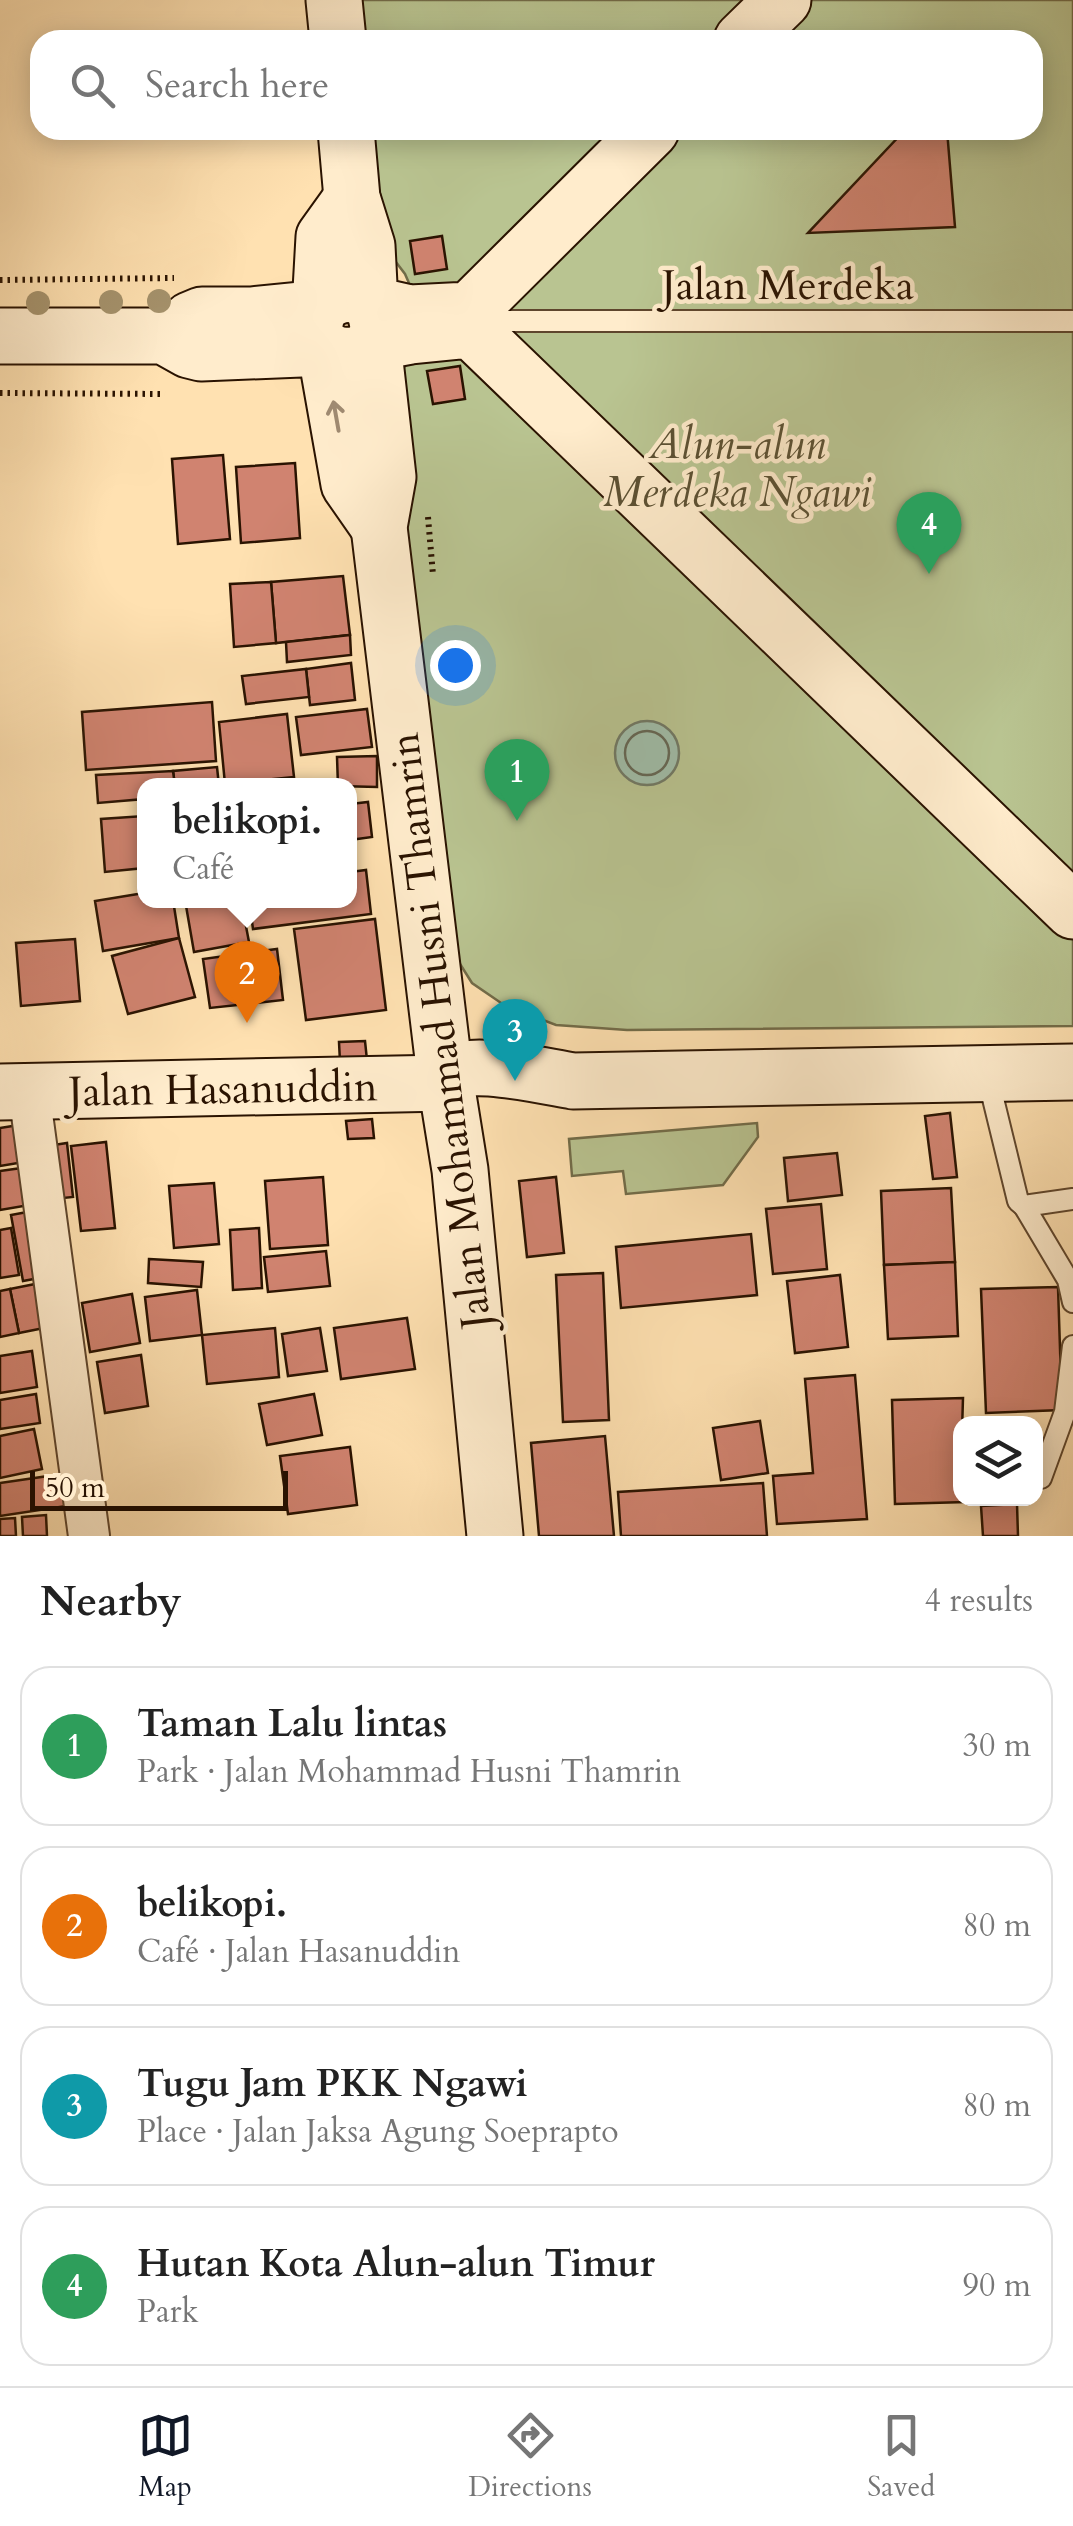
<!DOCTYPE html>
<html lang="en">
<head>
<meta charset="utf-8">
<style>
  body { margin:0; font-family:Cardo,serif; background:#f6f6f6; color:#222 }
  .controls { position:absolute; right:30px; bottom:30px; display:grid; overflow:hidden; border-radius:20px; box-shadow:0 5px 25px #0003 }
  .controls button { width:90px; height:90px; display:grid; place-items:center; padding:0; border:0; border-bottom:2px solid #e0e0e0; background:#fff; color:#222; font:50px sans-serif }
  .scale { position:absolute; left:30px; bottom:25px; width:258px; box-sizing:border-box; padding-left:10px; border:5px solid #2a1301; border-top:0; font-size:28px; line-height:35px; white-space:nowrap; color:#2a1301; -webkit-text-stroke:8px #ffeccc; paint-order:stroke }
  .you { position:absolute; left:455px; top:665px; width:35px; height:35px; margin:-25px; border:8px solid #fff; border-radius:50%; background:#1a73e8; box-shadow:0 0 0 15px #1a73e833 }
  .badge { display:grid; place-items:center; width:65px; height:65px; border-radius:50%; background:#111827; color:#fff; font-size:32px; font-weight:700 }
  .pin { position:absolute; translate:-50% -82px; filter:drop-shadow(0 2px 5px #0008) }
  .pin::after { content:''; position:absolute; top:52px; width:35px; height:30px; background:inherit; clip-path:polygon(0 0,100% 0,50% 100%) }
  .popup { position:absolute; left:137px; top:778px; width:220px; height:130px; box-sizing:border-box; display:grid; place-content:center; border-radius:20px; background:#fff; filter:drop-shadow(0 2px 8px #0005); font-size:32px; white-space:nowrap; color:#767676 }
  .popup b { font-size:38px; color:#222 }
  .popup::after { content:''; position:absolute; left:50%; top:100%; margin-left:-20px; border:20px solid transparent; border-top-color:#fff }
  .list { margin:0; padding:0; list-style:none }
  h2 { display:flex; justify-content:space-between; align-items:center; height:130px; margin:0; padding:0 40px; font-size:42px }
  h2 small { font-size:32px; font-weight:400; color:#767676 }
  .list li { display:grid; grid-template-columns:65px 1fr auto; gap:30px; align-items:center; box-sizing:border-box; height:160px; margin:0 20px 20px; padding:0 20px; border:2px solid #e0e0e0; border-radius:30px }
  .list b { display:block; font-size:38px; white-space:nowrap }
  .list p { margin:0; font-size:32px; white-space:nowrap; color:#767676 }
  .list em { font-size:32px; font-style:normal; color:#767676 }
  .icon { flex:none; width:55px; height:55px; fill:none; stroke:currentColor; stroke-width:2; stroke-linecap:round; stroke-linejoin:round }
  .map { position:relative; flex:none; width:1073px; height:1536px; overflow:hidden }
  .search { position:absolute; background:#fff; box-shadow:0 5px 25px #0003; left:30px; right:30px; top:30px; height:110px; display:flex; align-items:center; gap:25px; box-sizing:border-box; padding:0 35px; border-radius:30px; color:#767676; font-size:38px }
  .sheet { height:850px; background:#fff }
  nav { display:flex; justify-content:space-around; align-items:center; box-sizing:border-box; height:140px; border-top:2px solid #e0e0e0; background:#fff; font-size:28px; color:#767676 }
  nav a { display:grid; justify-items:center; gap:5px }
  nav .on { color:#111827 }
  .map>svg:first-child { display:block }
  .green { fill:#b9c491; stroke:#726c49; stroke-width:2.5 }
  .water { fill:#a0beaa; stroke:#717a66; stroke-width:2.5 }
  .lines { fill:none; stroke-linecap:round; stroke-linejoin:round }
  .shore { stroke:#656856; stroke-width:2.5 }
  .building { fill:#d08370; stroke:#2a1301; stroke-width:2.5 }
  .lane-casing { stroke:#5f462d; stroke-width:24 }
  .street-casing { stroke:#5f462d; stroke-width:44 }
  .secondary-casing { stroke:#2a1301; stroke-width:59 }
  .path { stroke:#2a1301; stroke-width:6; stroke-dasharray:2.5 5; stroke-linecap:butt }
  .lane { stroke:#ffeccc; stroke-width:20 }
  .street { stroke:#ffeccc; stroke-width:40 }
  .secondary { stroke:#ffeccc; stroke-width:55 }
  .tree { fill:#a5926c }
  .oneway { stroke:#9f8a71 }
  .labels { text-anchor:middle; stroke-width:9; stroke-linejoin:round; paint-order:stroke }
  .street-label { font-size:42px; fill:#2a1301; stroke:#ffeccc }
  .park-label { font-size:42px; font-style:italic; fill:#5c5133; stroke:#ffeccc }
</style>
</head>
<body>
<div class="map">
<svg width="1073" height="1536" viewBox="0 0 1073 1536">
  <rect width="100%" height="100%" fill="#ffe1b1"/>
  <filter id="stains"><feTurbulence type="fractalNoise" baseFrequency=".002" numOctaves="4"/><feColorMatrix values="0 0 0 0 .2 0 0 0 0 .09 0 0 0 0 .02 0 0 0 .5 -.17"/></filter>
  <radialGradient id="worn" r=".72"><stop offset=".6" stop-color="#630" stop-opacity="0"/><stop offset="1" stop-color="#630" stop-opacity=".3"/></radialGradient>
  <g class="green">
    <path d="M 351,0 L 1073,0 L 1073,1026 L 627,1030 L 556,1025 L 504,1005 L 472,983 L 450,948 L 393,404 L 403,369 L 415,353 L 412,290 L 405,274 L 380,241 L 366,130 L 1033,130 L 1033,40 L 356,40 Z"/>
    <path d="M 757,1123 L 758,1137 L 723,1185 L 626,1194 L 623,1171 L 572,1176 L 569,1139 Z"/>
  </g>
  <circle class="water" cx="647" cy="753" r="32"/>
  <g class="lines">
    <circle class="shore" cx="647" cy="753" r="22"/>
  </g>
  <g class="building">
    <path d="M 905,130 L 947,130 L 955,227 L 808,233 Z"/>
    <path d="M 442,236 L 447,269 L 415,274 L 410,241 Z"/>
    <path d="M 460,366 L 465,399 L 433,404 L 427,371 Z"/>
    <path d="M 223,455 L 230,539 L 178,544 L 172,459 Z"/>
    <path d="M 295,463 L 300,538 L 241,543 L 236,467 Z"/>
    <path d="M 343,576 L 350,635 L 276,643 L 271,582 Z"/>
    <path d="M 271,582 L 276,643 L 234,647 L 230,584 Z"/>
    <path d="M 350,635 L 351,655 L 287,662 L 286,642 Z"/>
    <path d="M 351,663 L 355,700 L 310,705 L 306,669 Z"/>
    <path d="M 306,669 L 309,697 L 246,704 L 242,676 Z"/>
    <path d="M 212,702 L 216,761 L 86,770 L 82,712 Z"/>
    <path d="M 367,709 L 372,747 L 301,755 L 296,717 Z"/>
    <path d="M 287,714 L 294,777 L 225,784 L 219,722 Z"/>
    <path d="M 377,756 L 377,787 L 338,786 L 337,757 Z"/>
    <path d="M 217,767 L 219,786 L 175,786 L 173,771 Z"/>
    <path d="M 173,771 L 175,786 L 144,786 L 144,799 L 98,803 L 96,775 Z"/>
    <path d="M 368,802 L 372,837 L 350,840 L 350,804 Z"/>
    <path d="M 144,816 L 144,868 L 105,872 L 101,819 Z"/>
    <path d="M 366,870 L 371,914 L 253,929 L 249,900 L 350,900 L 350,872 Z"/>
    <path d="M 144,893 L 144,900 L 173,900 L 179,938 L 103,951 L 95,901 Z"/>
    <path d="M 185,900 L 241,900 L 249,942 L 194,952 Z"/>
    <path d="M 375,919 L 386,1010 L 306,1020 L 294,929 Z"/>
    <path d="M 179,938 L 195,997 L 128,1014 L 112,956 Z"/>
    <path d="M 75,939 L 80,1001 L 21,1006 L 16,943 Z"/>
    <path d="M 277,949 L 283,1000 L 210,1008 L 203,959 Z"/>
    <path d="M 365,1041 L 367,1060 L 340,1062 L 339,1042 Z"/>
    <path d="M 950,1113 L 957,1177 L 933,1179 L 925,1116 Z"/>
    <path d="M 372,1119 L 374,1138 L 348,1139 L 346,1121 Z"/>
    <path d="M 25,1124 L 30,1161 L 0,1166 L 0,1128 Z"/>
    <path d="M 106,1142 L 115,1228 L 81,1231 L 71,1146 Z"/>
    <path d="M 67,1143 L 73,1197 L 54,1199 L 47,1146 Z"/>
    <path d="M 837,1153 L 842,1195 L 788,1201 L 784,1158 Z"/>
    <path d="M 36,1166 L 41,1203 L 0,1210 L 0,1171 Z"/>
    <path d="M 323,1177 L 328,1245 L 270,1249 L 265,1181 Z"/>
    <path d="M 556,1177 L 564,1253 L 527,1257 L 519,1181 Z"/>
    <path d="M 214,1183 L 219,1244 L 174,1248 L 169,1186 Z"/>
    <path d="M 951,1188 L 955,1262 L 884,1265 L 881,1191 Z"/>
    <path d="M 821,1204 L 827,1269 L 773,1274 L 766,1209 Z"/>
    <path d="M 38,1210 L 50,1276 L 23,1281 L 11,1215 Z"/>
    <path d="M 11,1228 L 19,1275 L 0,1278 L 0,1230 Z"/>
    <path d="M 259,1228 L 262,1288 L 233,1290 L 230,1230 Z"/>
    <path d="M 751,1234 L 757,1295 L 621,1308 L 616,1247 Z"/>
    <path d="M 326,1251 L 330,1286 L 268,1292 L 264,1257 Z"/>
    <path d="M 149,1259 L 203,1262 L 201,1287 L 148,1283 Z"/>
    <path d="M 955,1262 L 958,1336 L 888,1339 L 884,1265 Z"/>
    <path d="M 603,1273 L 609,1420 L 563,1422 L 556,1275 Z"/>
    <path d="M 840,1275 L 848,1347 L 795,1353 L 787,1281 Z"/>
    <path d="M 45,1282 L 54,1326 L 19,1333 L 10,1289 Z"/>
    <path d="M 1058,1287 L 1062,1410 L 986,1413 L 981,1289 Z"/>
    <path d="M 10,1289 L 19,1333 L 0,1337 L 0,1291 Z"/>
    <path d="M 197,1290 L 202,1335 L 150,1341 L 145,1297 Z"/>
    <path d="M 132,1294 L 140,1343 L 90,1352 L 82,1303 Z"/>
    <path d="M 407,1318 L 415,1369 L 341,1379 L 334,1328 Z"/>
    <path d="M 275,1328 L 279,1377 L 207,1384 L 202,1335 Z"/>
    <path d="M 320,1328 L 327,1371 L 288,1376 L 282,1334 Z"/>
    <path d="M 32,1351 L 37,1387 L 0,1393 L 0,1356 Z"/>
    <path d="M 141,1355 L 148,1406 L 105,1413 L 97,1362 Z"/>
    <path d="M 855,1375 L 867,1519 L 777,1524 L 773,1476 L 813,1473 L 805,1379 Z"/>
    <path d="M 36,1394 L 40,1423 L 0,1429 L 0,1400 Z"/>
    <path d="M 314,1394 L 322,1435 L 267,1445 L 259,1404 Z"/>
    <path d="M 963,1398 L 960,1498 L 965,1498 L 966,1502 L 895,1504 L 892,1400 Z"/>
    <path d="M 760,1421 L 768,1473 L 721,1480 L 713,1428 Z"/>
    <path d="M 34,1429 L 42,1469 L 0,1478 L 0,1436 Z"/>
    <path d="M 605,1436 L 614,1536 L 539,1536 L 531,1443 Z"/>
    <path d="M 350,1447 L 357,1505 L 288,1514 L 280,1456 Z"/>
    <path d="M 69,1473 L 73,1505 L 0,1516 L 0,1483 Z"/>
    <path d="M 763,1483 L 767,1536 L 621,1536 L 618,1492 Z"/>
    <path d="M 1017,1504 L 1018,1536 L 983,1536 L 981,1506 Z"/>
    <path d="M 46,1515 L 47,1536 L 23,1536 L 22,1517 Z"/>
    <path d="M 15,1518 L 16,1536 L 0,1536 L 0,1519 Z"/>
  </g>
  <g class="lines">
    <g class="lane-casing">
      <g id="lane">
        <path d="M 476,329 L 504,321 L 1073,321"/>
        <path d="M 987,1074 L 1018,1201 L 1024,1206 L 1073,1199"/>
        <path d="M 1024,1206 L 1068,1280 L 1073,1302"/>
        <path d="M 1041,1478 L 1065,1412 L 1073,1346"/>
      </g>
    </g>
    <g class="street-casing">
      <path id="street" d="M 29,1092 L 89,1536"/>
    </g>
    <g class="secondary-casing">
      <g id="secondary">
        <path d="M 334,0 L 338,40"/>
        <path d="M 742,40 L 783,0"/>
        <path d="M 346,130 L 352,198 L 367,246 L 370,304 L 410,313 L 470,310 L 651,130"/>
        <path d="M 320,308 C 336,289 369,289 376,316 C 392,374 291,365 320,308 L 324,237 L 352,198"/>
        <path d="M 190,320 L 202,315 L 251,315 L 320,308"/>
        <path d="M 0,336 L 164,336 L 189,350 L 201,353 L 325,348 L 349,484 L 379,527"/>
        <path d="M 446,1083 C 449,1080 454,1073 458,1071 C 477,1061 549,1077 573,1081 L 1073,1072"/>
        <path d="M 0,1092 L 446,1083"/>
        <path d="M 495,1536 L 460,1170 L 446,1083 L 379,527 L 388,477 L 373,343 L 411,336 L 471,330 L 1073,911"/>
      </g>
    </g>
    <g class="path">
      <path d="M 0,280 L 174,278"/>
      <path d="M 0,393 L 165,394"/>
      <path d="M 428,517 L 433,575"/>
    </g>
    <use href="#lane" class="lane"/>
    <use href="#street" class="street"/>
    <use href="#secondary" class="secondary"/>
  </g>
  <g class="tree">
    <circle cx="159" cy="301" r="12"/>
    <circle cx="111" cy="302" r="12"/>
    <circle cx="38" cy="303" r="12"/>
  </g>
  <defs><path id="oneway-shaft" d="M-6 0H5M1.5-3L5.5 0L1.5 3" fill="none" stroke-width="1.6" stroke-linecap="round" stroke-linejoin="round" transform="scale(2.5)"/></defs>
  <use class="oneway" href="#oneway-shaft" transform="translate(336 416) rotate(-100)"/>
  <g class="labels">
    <g class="street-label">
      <text x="788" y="299">Jalan Merdeka</text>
      <text transform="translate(439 1031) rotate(-97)" y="15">Jalan Mohammad Husni Thamrin</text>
      <text transform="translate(223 1088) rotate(-1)" y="15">Jalan Hasanuddin</text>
    </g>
    <g class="park-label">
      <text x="737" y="458">Alun-alun<tspan x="737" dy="48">Merdeka Ngawi</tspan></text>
    </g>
  </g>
  <rect width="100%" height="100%" filter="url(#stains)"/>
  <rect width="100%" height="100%" fill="url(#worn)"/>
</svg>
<div class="controls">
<button><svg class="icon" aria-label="layers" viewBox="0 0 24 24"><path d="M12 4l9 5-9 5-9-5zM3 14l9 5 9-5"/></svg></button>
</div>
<div class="scale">50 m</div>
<div class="you"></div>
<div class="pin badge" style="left:517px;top:821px;background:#2e9e5b">1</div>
<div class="pin badge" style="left:247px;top:1023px;background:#e8710a">2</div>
<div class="popup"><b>belikopi.</b>Café</div>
<div class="pin badge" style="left:515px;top:1081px;background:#0f9aa8">3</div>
<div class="pin badge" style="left:929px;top:574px;background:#2e9e5b">4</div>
<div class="search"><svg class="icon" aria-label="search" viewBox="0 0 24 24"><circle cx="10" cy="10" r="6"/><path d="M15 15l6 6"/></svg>Search here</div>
</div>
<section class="sheet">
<h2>Nearby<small>4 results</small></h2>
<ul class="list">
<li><span class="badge" style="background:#2e9e5b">1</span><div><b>Taman Lalu lintas</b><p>Park · Jalan Mohammad Husni Thamrin</p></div><em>30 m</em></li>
<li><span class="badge" style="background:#e8710a">2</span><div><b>belikopi.</b><p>Café · Jalan Hasanuddin</p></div><em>80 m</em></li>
<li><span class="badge" style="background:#0f9aa8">3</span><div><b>Tugu Jam PKK Ngawi</b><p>Place · Jalan Jaksa Agung Soeprapto</p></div><em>80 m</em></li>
<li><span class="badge" style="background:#2e9e5b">4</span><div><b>Hutan Kota Alun-alun Timur</b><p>Park</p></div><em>90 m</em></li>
</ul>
</section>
<nav>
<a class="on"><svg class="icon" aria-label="map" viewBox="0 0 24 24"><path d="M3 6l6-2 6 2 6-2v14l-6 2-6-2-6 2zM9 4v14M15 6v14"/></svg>Map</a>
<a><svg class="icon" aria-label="directions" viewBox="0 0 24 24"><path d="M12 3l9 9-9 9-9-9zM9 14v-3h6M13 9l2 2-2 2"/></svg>Directions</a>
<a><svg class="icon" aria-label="saved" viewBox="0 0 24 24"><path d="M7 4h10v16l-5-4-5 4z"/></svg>Saved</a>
</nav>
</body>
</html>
